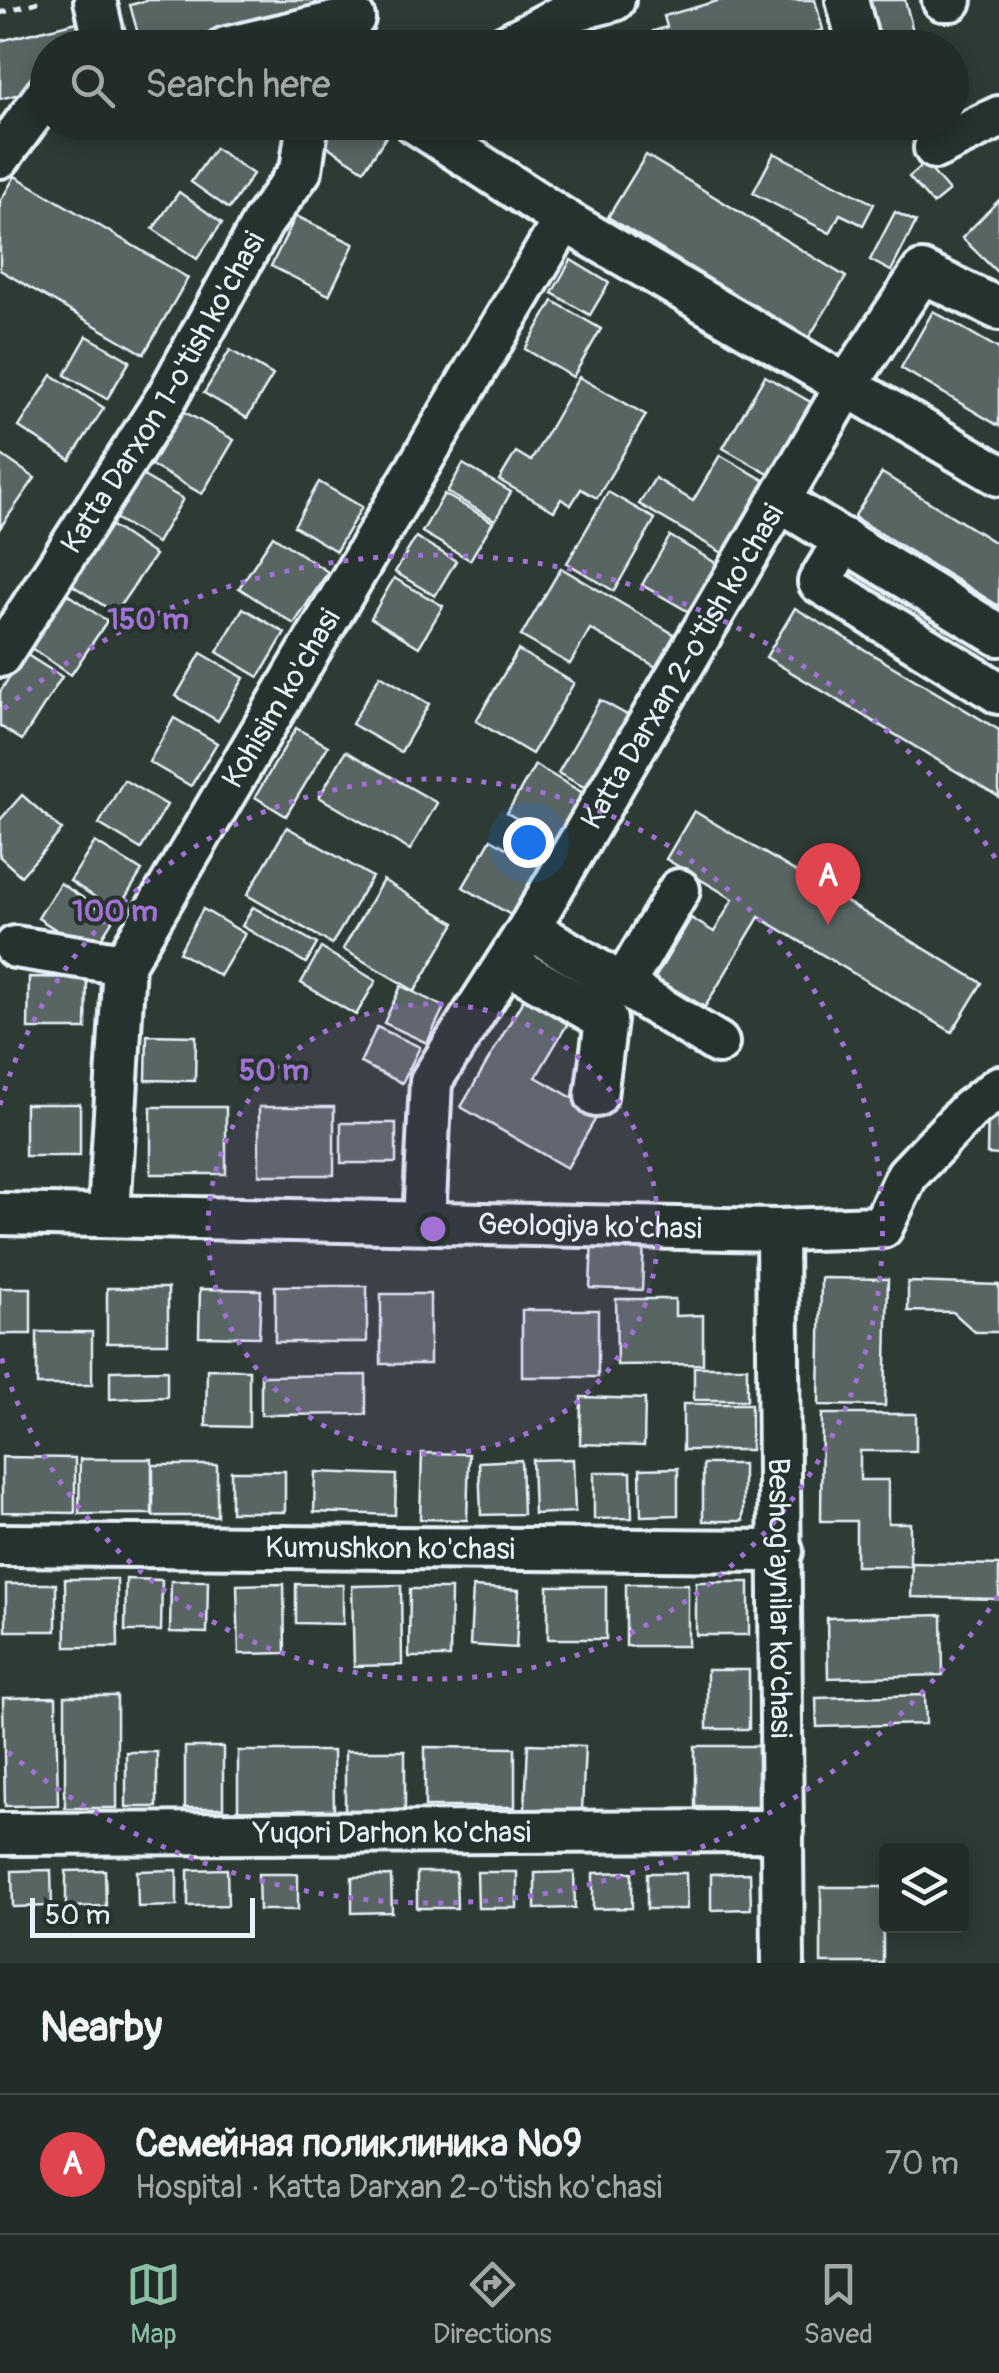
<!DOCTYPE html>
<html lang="en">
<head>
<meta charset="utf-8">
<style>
  body { margin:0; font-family:Pangolin,sans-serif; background:#2e3834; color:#f1f3f6 }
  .controls { position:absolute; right:30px; bottom:30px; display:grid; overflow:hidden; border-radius:10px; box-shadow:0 5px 15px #0003 }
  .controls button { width:90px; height:90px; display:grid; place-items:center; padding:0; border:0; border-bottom:2px solid #3f4845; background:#222c28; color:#f1f3f6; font:50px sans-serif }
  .scale { position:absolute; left:30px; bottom:25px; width:225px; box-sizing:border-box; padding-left:10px; border:5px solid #e8f1f8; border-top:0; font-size:28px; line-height:35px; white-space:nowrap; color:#e8f1f8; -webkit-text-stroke:8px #26332d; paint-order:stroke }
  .you { position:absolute; left:528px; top:842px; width:35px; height:35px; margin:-25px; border:8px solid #fff; border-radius:50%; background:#1a73e8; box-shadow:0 0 0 15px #1a73e833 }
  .badge { display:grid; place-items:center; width:65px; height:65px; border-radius:50%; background:#8abfa5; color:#fff; font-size:32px; font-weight:700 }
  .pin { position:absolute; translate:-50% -82px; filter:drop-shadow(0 2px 5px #0008) }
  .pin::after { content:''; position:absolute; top:52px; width:35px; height:30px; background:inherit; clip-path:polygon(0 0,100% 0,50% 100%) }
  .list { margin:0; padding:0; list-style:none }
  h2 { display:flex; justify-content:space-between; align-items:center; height:130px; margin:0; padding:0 40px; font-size:42px }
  h2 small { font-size:32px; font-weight:400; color:#a2a7a8 }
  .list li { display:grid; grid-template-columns:65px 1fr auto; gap:30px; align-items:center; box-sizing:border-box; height:140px; padding:0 40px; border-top:2px solid #3f4845 }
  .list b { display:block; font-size:38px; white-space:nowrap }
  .list p { margin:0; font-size:32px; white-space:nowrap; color:#a2a7a8 }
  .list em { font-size:32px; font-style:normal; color:#a2a7a8 }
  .icon { flex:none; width:55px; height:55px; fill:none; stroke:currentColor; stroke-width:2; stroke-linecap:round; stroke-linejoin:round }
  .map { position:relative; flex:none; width:999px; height:1963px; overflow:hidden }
  .search { position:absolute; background:#222c28; box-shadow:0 5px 15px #0003; left:30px; right:30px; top:30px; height:110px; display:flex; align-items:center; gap:25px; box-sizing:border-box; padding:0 35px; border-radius:55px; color:#a2a7a8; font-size:38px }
  .sheet { height:270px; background:#222c28 }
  nav { display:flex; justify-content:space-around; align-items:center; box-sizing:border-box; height:140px; border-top:2px solid #3f4845; background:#222c28; font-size:28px; color:#a2a7a8 }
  nav a { display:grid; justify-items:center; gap:5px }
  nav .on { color:#8abfa5 }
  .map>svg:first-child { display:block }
  .building { fill:#596563; stroke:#e8f1f8; stroke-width:2.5 }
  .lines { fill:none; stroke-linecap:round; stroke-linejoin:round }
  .minor-casing { stroke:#e8f1f8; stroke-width:48 }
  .path { stroke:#e8f1f8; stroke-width:5; stroke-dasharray:8 8; stroke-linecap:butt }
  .minor { stroke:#26332d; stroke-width:40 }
  .ring { fill:none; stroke:#a171d3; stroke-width:5; stroke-dasharray:5 10 }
  .labels { text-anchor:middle; stroke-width:8; stroke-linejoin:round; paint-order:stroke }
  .street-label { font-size:30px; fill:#e8f1f8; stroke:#26332d }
  .centre { fill:#a171d3; stroke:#26332d; stroke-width:5 }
  .ring-label { font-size:30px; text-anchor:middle; font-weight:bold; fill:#a171d3; stroke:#26332d; stroke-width:8; stroke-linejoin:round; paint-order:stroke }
</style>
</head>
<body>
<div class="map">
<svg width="999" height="1963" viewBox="0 0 999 1963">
  <rect width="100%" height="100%" fill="#2e3b35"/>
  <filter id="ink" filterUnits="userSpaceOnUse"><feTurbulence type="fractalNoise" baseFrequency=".01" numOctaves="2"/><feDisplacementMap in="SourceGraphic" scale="20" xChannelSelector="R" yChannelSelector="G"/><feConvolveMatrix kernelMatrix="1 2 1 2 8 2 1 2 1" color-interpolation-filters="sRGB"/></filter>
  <g filter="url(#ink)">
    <g class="building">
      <path d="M 149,0 L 315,0 L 319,14 L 188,48 L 142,48 L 130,5 Z"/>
      <path d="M 721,0 L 815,0 L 823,30 L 760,48 L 658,48 L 653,31 L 667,27 L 664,16 Z"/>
      <path d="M 869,0 L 905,0 L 915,39 L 882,48 Z"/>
      <path d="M 81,21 L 87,48 L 48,48 L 48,87 L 0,99 L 0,41 Z"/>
      <path d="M 326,122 L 364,122 L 386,137 L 364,170 L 316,139 Z"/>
      <path d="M 215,148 L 253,174 L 229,209 L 191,182 Z"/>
      <path d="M 774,153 L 874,204 L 863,225 L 840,214 L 830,233 L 753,193 Z"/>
      <path d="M 646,155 L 846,277 L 808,339 L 608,217 Z"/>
      <path d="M 925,163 L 949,191 L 933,204 L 909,177 Z"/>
      <path d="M 15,176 L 188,278 L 144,354 L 0,270 L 0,202 Z"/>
      <path d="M 179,192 L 222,223 L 197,259 L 153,229 Z"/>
      <path d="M 999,200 L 999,274 L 962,238 Z"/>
      <path d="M 895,212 L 916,222 L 891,271 L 870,260 Z"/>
      <path d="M 296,216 L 354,244 L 329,295 L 271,266 Z"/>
      <path d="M 571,260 L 609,283 L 590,315 L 552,293 Z"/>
      <path d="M 553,301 L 601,329 L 573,377 L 525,349 Z"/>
      <path d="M 933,311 L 999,349 L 999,426 L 901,368 Z"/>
      <path d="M 87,336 L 130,361 L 107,399 L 65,375 Z"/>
      <path d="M 230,350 L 273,375 L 247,418 L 204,393 Z"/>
      <path d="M 52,375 L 104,408 L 70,460 L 19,427 Z"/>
      <path d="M 765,376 L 814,404 L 772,476 L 723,448 Z"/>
      <path d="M 579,377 L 646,415 L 597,498 L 581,489 L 571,505 L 561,499 L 554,511 L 499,480 L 516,452 L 531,461 Z"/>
      <path d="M 183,411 L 234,440 L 202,494 L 151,465 Z"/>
      <path d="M 0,454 L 35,478 L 0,528 Z"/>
      <path d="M 720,455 L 769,483 L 726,555 L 639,504 L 655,478 L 693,501 Z"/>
      <path d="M 463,464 L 511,492 L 495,520 L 447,492 Z"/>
      <path d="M 882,473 L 999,545 L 999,606 L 854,517 Z"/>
      <path d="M 140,474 L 183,499 L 157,543 L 115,518 Z"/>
      <path d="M 319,482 L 362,507 L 336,551 L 294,526 Z"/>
      <path d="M 608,492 L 655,519 L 614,591 L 567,563 Z"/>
      <path d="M 444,494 L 493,522 L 470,560 L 422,532 Z"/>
      <path d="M 109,524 L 155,555 L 115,613 L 69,583 Z"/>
      <path d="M 273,536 L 328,572 L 294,624 L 239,588 Z"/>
      <path d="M 670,536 L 719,565 L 691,613 L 642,585 Z"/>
      <path d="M 416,537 L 456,561 L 435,596 L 395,572 Z"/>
      <path d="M 561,568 L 677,636 L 658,668 L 590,629 L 570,664 L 521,636 Z"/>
      <path d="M 394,578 L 443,606 L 419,647 L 371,618 Z"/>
      <path d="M 64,592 L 107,621 L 71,675 L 28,646 Z"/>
      <path d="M 243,608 L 285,633 L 259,677 L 217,652 Z"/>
      <path d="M 795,608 L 999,730 L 999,797 L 766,657 Z"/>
      <path d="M 518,650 L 574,683 L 532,754 L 476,721 Z"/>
      <path d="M 24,653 L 62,677 L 22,740 L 0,726 L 0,692 Z"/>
      <path d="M 201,653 L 244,678 L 218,721 L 176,696 Z"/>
      <path d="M 380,675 L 429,704 L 401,752 L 352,724 Z"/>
      <path d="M 600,700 L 629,716 L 586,788 L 558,773 Z"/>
      <path d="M 174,718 L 217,743 L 191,786 L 149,762 Z"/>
      <path d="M 296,728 L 328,746 L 286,816 L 255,797 Z"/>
      <path d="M 346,751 L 437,803 L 410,850 L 319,797 Z"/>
      <path d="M 535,765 L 583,793 L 555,841 L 507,813 Z"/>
      <path d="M 124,780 L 167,805 L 141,849 L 99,824 Z"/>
      <path d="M 22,795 L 62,830 L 21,876 L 0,857 L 0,820 Z"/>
      <path d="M 694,811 L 982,983 L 952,1032 L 759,917 L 705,1007 L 655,978 L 691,918 L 714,932 L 733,899 L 666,859 Z"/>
      <path d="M 287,827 L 372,877 L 332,944 L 247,895 Z"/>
      <path d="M 491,839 L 540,867 L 511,915 L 463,887 Z"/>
      <path d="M 95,842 L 142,871 L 117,911 L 70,881 Z"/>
      <path d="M 383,880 L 455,923 L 415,991 L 343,949 Z"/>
      <path d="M 60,883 L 114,918 L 92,953 L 38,918 Z"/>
      <path d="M 253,907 L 317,944 L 306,963 L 242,926 Z"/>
      <path d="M 203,909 L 245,934 L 220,976 L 179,952 Z"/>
      <path d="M 321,948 L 376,981 L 356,1015 L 301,983 Z"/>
      <path d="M 29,977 L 87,978 L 86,1029 L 28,1029 Z"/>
      <path d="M 401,986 L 444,1007 L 427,1043 L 384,1023 Z"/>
      <path d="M 530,988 L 574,1013 L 536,1077 L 599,1113 L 567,1168 L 461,1107 Z"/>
      <path d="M 377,1027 L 420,1047 L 402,1083 L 360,1063 Z"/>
      <path d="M 147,1035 L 196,1036 L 195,1081 L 146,1080 Z"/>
      <rect x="25" y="1104" width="55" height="52"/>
      <rect x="151" y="1107" width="75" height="67"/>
      <rect x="259" y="1107" width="75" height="68"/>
      <path d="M 988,1108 L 999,1109 L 999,1155 L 987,1154 Z"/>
      <rect x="341" y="1123" width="55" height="40"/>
      <path d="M 592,1238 L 644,1240 L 642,1290 L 590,1288 Z"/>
      <path d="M 821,1278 L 888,1279 L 885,1406 L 819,1405 Z"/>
      <path d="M 908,1282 L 999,1285 L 999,1332 L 975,1332 L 953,1312 L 908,1311 Z"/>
      <rect x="275" y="1286" width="92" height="56"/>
      <rect x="0" y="1288" width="31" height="46"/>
      <rect x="107" y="1288" width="61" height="55"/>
      <path d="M 200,1289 L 261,1290 L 259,1337 L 199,1336 Z"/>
      <rect x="381" y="1294" width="49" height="70"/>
      <path d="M 616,1299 L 675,1299 L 675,1316 L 703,1315 L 703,1364 L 617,1365 Z"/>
      <rect x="522" y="1310" width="76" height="67"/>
      <rect x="37" y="1332" width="55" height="53"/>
      <rect x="694" y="1367" width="53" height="33"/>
      <path d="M 207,1369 L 249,1370 L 249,1427 L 206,1426 Z"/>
      <path d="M 167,1370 L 167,1397 L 110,1399 L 110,1371 Z"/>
      <path d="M 366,1375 L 366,1414 L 261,1415 L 261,1376 Z"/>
      <path d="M 581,1397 L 645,1399 L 644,1446 L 580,1444 Z"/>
      <rect x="683" y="1404" width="68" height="46"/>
      <path d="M 822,1414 L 916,1414 L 916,1451 L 860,1451 L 860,1480 L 888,1480 L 888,1523 L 910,1523 L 910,1566 L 856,1566 L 856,1521 L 821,1521 Z"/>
      <path d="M 422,1453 L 469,1454 L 467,1520 L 420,1519 Z"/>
      <path d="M 2,1457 L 75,1458 L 75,1513 L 2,1512 Z"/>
      <path d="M 80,1459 L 152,1459 L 152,1514 L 79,1514 Z"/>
      <path d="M 573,1459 L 575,1512 L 534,1514 L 532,1460 Z"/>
      <path d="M 521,1460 L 523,1514 L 481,1515 L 479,1462 Z"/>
      <rect x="703" y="1464" width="40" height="57"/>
      <rect x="153" y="1465" width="64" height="51"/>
      <path d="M 678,1468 L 678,1515 L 641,1516 L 640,1469 Z"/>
      <rect x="231" y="1471" width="54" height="41"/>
      <path d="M 315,1472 L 396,1475 L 395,1515 L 314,1512 Z"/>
      <path d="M 594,1472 L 631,1472 L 632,1518 L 594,1519 Z"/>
      <path d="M 912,1563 L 999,1565 L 999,1599 L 911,1597 Z"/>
      <path d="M 65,1579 L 117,1579 L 118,1647 L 66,1647 Z"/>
      <path d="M 126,1579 L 162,1580 L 161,1631 L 125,1631 Z"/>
      <path d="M 171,1581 L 208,1581 L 207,1633 L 170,1632 Z"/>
      <rect x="696" y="1582" width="53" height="53"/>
      <rect x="6" y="1584" width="50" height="47"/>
      <path d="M 284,1584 L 285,1653 L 239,1654 L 237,1585 Z"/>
      <path d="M 296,1584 L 343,1585 L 343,1624 L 296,1623 Z"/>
      <rect x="626" y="1584" width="62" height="62"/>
      <path d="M 401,1585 L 402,1665 L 354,1666 L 352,1586 Z"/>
      <rect x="548" y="1586" width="58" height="53"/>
      <path d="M 473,1587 L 519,1590 L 516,1648 L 470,1645 Z"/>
      <path d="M 410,1589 L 451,1589 L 450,1657 L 409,1657 Z"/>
      <path d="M 942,1615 L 943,1675 L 828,1678 L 827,1618 Z"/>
      <rect x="707" y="1670" width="42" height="59"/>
      <path d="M 925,1695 L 926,1724 L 817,1727 L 816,1698 Z"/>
      <rect x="65" y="1696" width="52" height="112"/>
      <path d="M 56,1697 L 58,1805 L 5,1806 L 3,1698 Z"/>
      <path d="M 528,1744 L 585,1746 L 582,1811 L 525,1809 Z"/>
      <rect x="695" y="1746" width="63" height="61"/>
      <rect x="185" y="1747" width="38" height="61"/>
      <path d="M 425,1747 L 515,1748 L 515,1807 L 425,1807 Z"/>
      <path d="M 238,1751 L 333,1751 L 334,1810 L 238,1811 Z"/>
      <path d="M 345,1751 L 405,1751 L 405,1811 L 345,1810 Z"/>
      <rect x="126" y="1752" width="31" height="55"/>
      <path d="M 227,1869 L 228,1905 L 188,1906 L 188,1870 Z"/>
      <path d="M 51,1870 L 52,1906 L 13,1907 L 12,1871 Z"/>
      <path d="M 105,1870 L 106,1906 L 66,1907 L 66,1871 Z"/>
      <path d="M 177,1870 L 177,1906 L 138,1907 L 137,1871 Z"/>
      <path d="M 417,1872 L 456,1872 L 457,1908 L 417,1908 Z"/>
      <path d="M 477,1872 L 517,1872 L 517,1908 L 478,1908 Z"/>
      <path d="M 574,1872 L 575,1908 L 535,1909 L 535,1873 Z"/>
      <path d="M 632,1872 L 632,1908 L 593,1909 L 593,1873 Z"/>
      <path d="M 647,1873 L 686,1873 L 687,1909 L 647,1909 Z"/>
      <path d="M 750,1873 L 751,1909 L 711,1910 L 711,1874 Z"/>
      <path d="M 258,1874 L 298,1874 L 298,1910 L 259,1910 Z"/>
      <path d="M 391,1876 L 392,1912 L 352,1913 L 352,1877 Z"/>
      <rect x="821" y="1887" width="62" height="76"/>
    </g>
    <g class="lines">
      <g class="minor-casing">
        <g id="minor">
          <path d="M 95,0 L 106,48"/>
          <path d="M 847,0 L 858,42 L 849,48"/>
          <path d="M 943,0 L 951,0"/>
          <path d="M 226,48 L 354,18"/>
          <path d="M 501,48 L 571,11 L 614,0"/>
          <path d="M 414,122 L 564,220 L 999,475"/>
          <path d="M 935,148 L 999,117"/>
          <path d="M 0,157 L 48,92"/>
          <path d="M 779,501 L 999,635"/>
          <path d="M 845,540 L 819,582 L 999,693"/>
          <path id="s1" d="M 0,656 L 167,397 L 263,222 L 301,170 L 308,122"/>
          <path d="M 529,928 L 718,1043"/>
          <path d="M 15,947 L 124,964"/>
          <path d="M 507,963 L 606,1020 L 596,1096"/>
          <path d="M 623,985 L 679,890"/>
          <path id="s2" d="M 109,1213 L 124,964 L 564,220"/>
          <path id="s3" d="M 0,1214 L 777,1230 L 882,1227 L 907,1175 L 969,1110 L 999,1087"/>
          <path id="s4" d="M 424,1221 L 431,1081 L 529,928 L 847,385 L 922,272 L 999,309"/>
          <path id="s5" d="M 777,1230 L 783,1963"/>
          <path id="s6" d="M 0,1545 L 782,1551"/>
          <path id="s7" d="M 0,1834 L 783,1831"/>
        </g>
      </g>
      <path class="path" d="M 0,13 L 45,0"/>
      <use href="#minor" class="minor"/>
    </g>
  </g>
  <circle cx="433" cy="1229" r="225" fill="#a171d3" fill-opacity=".12"/>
  <g class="ring">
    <circle cx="433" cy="1229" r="225"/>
    <path d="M0 1105A450 450 0 1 1 0 1353"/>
    <path d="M998 1596A674 674 0 0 1 4 1749M4 709A674 674 0 0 1 998 862"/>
  </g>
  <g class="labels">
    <g class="street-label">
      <text dy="10" stroke="none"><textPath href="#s1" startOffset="310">Katta Darxon 1-o'tish ko'chasi</textPath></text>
      <text dy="10" stroke="none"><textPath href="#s4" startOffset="625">Katta Darxan 2-o'tish ko'chasi</textPath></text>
      <text dy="10" stroke="none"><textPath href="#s2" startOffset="558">Kohisim ko'chasi</textPath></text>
      <text dy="10" stroke="none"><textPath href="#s3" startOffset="590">Geologiya ko'chasi</textPath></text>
      <text dy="10" stroke="none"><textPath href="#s6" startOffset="390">Kumushkon ko'chasi</textPath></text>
      <text dy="10" stroke="none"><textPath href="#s5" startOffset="368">Beshog'aynilar ko'chasi</textPath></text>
      <text dy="10" stroke="none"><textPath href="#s7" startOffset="392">Yuqori Darhon ko'chasi</textPath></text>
    </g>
  </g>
  <circle cx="433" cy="1229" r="15" class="centre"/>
  <g class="ring-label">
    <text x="148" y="629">150 m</text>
    <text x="115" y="921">100 m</text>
    <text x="274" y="1080">50 m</text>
  </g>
</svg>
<div class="controls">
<button><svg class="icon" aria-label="layers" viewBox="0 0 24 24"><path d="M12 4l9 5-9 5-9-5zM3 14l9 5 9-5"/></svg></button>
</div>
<div class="scale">50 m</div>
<div class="you"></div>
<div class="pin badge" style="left:828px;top:925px;background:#e0444e">A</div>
<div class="search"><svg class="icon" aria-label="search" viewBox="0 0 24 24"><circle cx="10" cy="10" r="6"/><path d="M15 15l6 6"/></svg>Search here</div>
</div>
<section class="sheet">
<h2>Nearby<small></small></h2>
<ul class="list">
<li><span class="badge" style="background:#e0444e">A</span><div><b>Семейная поликлиника №9</b><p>Hospital · Katta Darxan 2-o'tish ko'chasi</p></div><em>70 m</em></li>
</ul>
</section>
<nav>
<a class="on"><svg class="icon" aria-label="map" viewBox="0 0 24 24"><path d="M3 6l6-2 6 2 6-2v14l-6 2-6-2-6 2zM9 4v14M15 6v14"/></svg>Map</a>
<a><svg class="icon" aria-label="directions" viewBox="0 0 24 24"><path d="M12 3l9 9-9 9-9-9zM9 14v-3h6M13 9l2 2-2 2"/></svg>Directions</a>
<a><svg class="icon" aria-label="saved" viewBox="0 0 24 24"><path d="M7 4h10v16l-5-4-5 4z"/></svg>Saved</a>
</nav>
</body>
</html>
